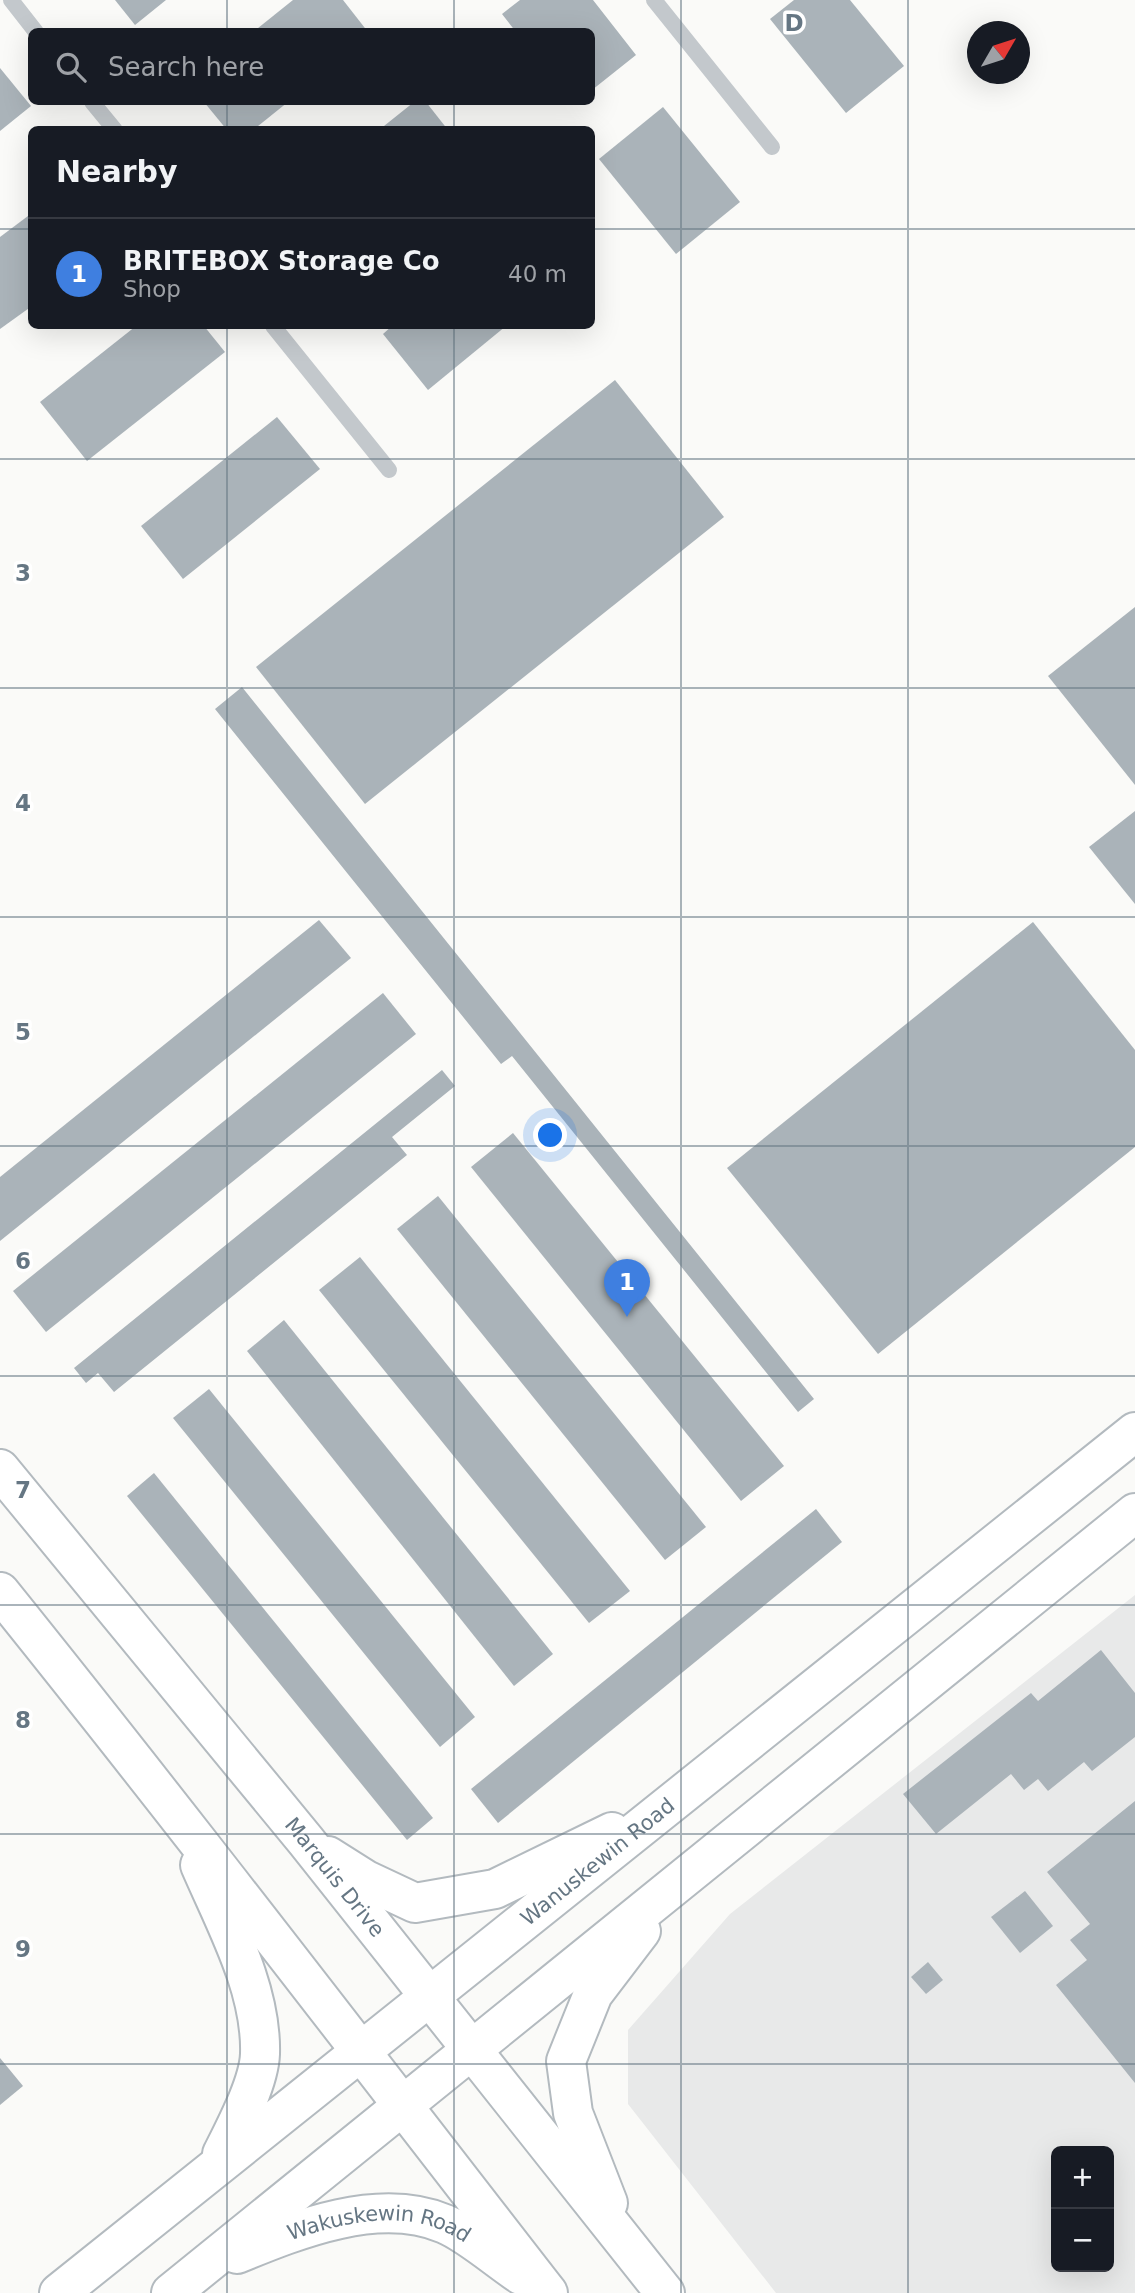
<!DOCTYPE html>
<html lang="en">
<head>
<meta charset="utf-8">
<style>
  body { margin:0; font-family:"DejaVu Sans",sans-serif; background:#242831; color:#f1f3f6 }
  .controls { position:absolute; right:21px; bottom:21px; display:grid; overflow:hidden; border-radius:10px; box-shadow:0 7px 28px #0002 }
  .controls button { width:63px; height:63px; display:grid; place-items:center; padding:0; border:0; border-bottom:2px solid #363941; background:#171b24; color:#f1f3f6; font:35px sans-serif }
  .compass { position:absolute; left:967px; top:21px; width:63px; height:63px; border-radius:50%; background:#171b24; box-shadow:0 7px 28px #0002; rotate:51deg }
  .you { position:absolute; left:551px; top:1136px; width:24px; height:24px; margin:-18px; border:5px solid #fff; border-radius:50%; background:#1a73e8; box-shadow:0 0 0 10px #1a73e833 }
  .badge { display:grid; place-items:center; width:46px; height:46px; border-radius:50%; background:#e4572e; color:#fff; font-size:23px; font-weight:700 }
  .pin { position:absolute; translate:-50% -58px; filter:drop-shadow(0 2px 4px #0008) }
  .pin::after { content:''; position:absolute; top:37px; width:24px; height:21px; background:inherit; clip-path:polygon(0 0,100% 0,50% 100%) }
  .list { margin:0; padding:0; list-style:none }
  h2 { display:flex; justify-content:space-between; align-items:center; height:91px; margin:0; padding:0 28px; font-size:30px }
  h2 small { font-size:23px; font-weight:400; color:#9ea1a6 }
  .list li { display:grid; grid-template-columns:46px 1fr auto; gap:21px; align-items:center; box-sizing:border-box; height:112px; padding:0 28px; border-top:2px solid #363941 }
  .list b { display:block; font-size:26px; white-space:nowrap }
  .list p { margin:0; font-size:23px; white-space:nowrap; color:#9ea1a6 }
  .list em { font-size:23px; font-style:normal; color:#9ea1a6 }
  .icon { flex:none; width:38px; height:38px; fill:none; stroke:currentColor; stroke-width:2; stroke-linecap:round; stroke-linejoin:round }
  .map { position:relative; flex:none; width:1135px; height:2293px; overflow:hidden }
  .search { position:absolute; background:#171b24; box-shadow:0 7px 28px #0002; left:28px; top:28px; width:567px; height:77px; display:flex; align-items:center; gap:18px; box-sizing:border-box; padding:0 24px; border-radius:10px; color:#9ea1a6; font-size:26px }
  .panel { position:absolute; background:#171b24; box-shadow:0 7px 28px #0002; left:28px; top:126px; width:567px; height:203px; border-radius:10px }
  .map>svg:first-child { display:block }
  .built { fill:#e8e9e9; fill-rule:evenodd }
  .building { fill:#aab3b9 }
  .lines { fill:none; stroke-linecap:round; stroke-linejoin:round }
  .secondary-casing { stroke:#b3babf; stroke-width:42 }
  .lane { stroke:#c3c8cc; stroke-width:16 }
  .secondary { stroke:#fff; stroke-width:38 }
  .grid { fill:none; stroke:#657683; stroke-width:2; stroke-opacity:0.55 }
  .labels { text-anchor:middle; stroke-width:7; stroke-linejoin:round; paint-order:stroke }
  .street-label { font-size:21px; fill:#657683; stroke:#fff }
  .grid-label { font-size:23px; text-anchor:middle; font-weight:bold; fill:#657683; stroke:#fff; stroke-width:7; stroke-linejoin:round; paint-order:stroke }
</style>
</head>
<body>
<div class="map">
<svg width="1135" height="2293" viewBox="0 0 1135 2293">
  <rect width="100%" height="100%" fill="#fafaf8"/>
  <path class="built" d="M 1135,1595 L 1135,2293 L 776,2293 L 628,2104 L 628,2030 L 730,1914 ZM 1056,2151 L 1109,2151 L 1109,2267 L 1056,2267 Z"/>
  <g class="building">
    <path d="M 115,0 L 166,0 L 135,25 Z"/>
    <path d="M 293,0 L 343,0 L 368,32 L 253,32 Z"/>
    <path d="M 520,0 L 593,0 L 636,55 L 592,90 L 592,32 L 516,32 L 502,14 Z"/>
    <path d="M 794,0 L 850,0 L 904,66 L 846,113 L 770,19 Z"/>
    <path d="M 0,68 L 31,106 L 0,131 Z"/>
    <path d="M 204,102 L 288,102 L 253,130 L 227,130 Z"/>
    <path d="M 414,102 L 426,102 L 448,130 L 379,130 Z"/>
    <path d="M 663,107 L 740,202 L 676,254 L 599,159 Z"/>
    <path d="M 32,213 L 32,306 L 0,329 L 0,237 Z"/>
    <path d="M 136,326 L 204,326 L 225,352 L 87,461 L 40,402 Z"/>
    <path d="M 392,326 L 506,326 L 428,390 L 383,334 Z"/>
    <path d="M 615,380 L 724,517 L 365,804 L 256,667 Z"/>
    <path d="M 277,417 L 320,469 L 183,579 L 141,526 Z"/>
    <path d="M 1135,607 L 1135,785 L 1048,676 Z"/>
    <path d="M 242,687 L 814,1399 L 798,1412 L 512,1056 L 501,1064 L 215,709 Z"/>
    <path d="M 1135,811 L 1135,904 L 1089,847 Z"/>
    <path d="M 319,920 L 351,958 L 0,1241 L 0,1177 Z"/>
    <path d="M 1033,922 L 1135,1050 L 1135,1147 L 878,1354 L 727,1168 Z"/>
    <path d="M 383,993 L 416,1034 L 46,1332 L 13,1291 Z"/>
    <path d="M 442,1070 L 455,1086 L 392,1137 L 407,1155 L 114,1392 L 98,1373 L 86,1383 L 74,1368 Z"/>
    <path d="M 513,1133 L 784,1466 L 741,1501 L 471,1167 Z"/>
    <path d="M 438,1196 L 706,1527 L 665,1560 L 397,1229 Z"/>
    <path d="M 360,1257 L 630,1591 L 589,1623 L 319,1290 Z"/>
    <path d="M 284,1320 L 553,1654 L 514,1686 L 247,1351 Z"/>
    <path d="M 209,1389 L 475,1717 L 440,1747 L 173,1418 Z"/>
    <path d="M 154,1473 L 433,1818 L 407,1840 L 127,1496 Z"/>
    <path d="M 816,1509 L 842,1542 L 498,1823 L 471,1789 Z"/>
    <path d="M 1101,1650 L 1135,1693 L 1135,1737 L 1092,1771 L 1084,1762 L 1048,1791 L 1038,1779 L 1024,1790 L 1011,1774 L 936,1834 L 903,1794 L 1031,1693 L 1038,1701 Z"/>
    <path d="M 1135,1801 L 1135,2083 L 1056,1985 L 1087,1960 L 1070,1940 L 1090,1924 L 1047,1872 Z"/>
    <path d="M 1025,1891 L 1053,1926 L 1020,1953 L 991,1917 Z"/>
    <path d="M 928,1962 L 943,1980 L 926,1994 L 911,1977 Z"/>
    <path d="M 0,2058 L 23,2086 L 0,2105 Z"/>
  </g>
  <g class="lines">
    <g class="secondary-casing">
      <g id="secondary">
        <path id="s1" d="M 0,1469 L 306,1841 L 665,2293"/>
        <path d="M 0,1592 C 186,1823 366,2059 548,2293"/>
        <path d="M 328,1856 L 366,1880 L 415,1903 L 495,1889 L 612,1832"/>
        <path d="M 200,1865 C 225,1923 262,1989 260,2054 C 259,2083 235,2128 222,2154"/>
        <path d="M 608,2203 L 573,2113 L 566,2061 L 593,1994 L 641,1931"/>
        <path id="s2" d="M 237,2254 C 298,2229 379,2196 445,2224 C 469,2234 498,2260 521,2275"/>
        <path id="s3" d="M 59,2293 L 1135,1432"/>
        <path d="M 171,2293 L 1135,1513"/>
      </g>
    </g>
    <g class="lane">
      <path d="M 11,0 L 36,32"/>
      <path d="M 654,0 L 772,147"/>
      <path d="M 92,102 L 115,130"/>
      <path d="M 273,326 L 389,470"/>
    </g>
    <use href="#secondary" class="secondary"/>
  </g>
  <path class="grid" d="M 227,0 L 227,32M 454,0 L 454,32M 681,0 L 681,2293M 908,0 L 908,2293M 227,102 L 227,130M 454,102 L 454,130M 0,229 L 32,229M 592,229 L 1135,229M 227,326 L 227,2293M 454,326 L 454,2293M 0,459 L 1135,459M 0,688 L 1135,688M 0,917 L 1135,917M 0,1146 L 1135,1146M 0,1376 L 1135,1376M 0,1605 L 1135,1605M 0,1834 L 1135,1834M 0,2064 L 1135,2064"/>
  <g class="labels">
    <g class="street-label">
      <text dy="7" stroke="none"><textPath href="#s3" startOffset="690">Wanuskewin Road</textPath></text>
      <text dy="7" stroke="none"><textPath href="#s1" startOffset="528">Marquis Drive</textPath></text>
      <text dy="7" stroke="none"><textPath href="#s2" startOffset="149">Wakuskewin Road</textPath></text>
    </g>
  </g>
  <g class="grid-label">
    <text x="794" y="31">D</text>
    <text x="23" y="581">3</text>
    <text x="23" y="811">4</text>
    <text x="23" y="1040">5</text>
    <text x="23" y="1269">6</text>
    <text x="23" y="1498">7</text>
    <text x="23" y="1728">8</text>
    <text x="23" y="1957">9</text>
  </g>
</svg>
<div class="controls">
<button>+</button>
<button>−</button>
</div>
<svg class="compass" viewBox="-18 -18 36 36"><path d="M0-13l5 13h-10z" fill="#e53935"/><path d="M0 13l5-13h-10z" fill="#9ea1a6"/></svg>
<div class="you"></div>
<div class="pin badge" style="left:627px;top:1317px;background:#3f7fe0">1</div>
<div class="search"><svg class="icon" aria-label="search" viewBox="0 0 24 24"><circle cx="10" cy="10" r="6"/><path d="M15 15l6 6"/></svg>Search here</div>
<section class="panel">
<h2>Nearby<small></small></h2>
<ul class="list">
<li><span class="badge" style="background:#3f7fe0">1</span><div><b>BRITEBOX Storage Co</b><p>Shop</p></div><em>40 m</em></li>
</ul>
</section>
</div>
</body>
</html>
